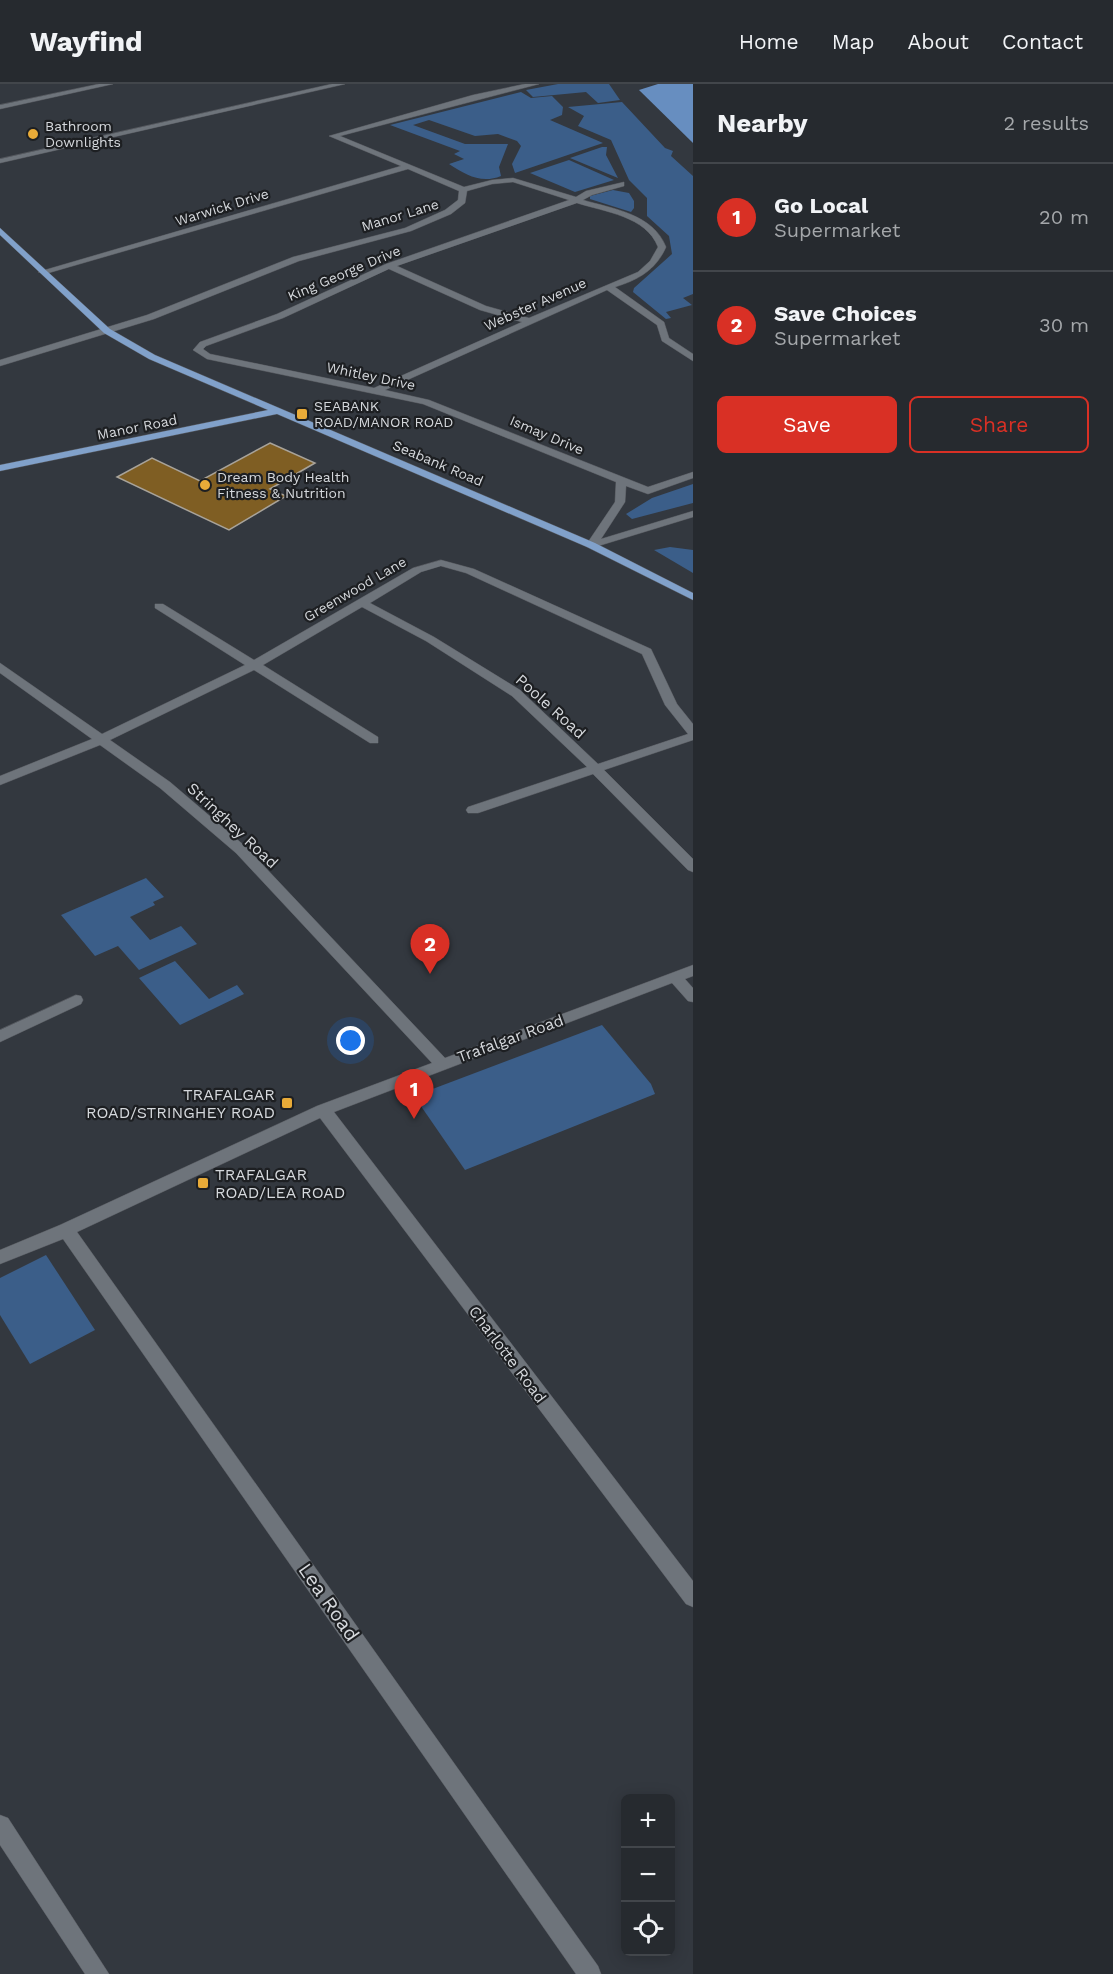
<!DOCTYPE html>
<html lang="en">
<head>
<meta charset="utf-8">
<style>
  body { margin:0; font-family:"Work Sans",sans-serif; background:#2e3237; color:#f1f3f6 }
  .controls { position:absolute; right:18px; bottom:18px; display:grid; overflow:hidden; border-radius:9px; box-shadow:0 3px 15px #0003 }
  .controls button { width:54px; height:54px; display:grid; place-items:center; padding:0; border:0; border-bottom:2px solid #42464b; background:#262a2f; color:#f1f3f6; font:30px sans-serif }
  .you { position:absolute; left:351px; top:957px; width:21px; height:21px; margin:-15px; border:4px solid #fff; border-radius:50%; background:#1a73e8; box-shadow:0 0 0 9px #1a73e833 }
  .badge { display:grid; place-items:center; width:39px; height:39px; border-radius:50%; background:#d93025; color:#fff; font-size:20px; font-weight:700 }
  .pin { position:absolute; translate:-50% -50px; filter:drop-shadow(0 2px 3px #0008) }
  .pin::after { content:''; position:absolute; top:32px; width:21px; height:18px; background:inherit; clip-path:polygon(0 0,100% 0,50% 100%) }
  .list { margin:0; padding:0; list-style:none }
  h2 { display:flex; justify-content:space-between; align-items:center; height:78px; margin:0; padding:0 24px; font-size:26px }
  h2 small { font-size:20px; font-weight:400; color:#a4a7aa }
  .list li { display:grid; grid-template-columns:39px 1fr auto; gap:18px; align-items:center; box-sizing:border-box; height:108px; padding:0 24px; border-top:2px solid #42464b }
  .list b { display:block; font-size:22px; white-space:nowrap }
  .list p { margin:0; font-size:20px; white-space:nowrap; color:#a4a7aa }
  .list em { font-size:20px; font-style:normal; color:#a4a7aa }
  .actions { display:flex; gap:12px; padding:18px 24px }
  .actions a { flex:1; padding:14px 0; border:2px solid #d93025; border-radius:9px; text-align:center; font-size:21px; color:#d93025 }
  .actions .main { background:#d93025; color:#fff }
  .icon { flex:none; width:33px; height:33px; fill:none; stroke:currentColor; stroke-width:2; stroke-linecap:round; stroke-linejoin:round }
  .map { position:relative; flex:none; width:693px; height:1890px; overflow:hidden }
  header { display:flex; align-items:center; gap:36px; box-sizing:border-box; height:84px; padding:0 30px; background:#262a2f; border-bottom:2px solid #42464b }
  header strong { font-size:28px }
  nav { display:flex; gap:33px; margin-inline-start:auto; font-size:21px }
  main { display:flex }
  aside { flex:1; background:#262a2f }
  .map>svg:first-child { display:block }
  .green { fill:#3b5e89 }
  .water { fill:#678ec0 }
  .building { fill:#7f5e23; stroke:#a8a39a; stroke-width:1.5 }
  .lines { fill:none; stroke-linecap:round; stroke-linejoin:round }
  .minor-casing { stroke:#53565c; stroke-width:1 }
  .major-casing { stroke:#53565c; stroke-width:1 }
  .minor { fill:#6e747b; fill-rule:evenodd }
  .major { fill:#81a1ca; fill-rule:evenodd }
  .poi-dot { fill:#e9ab38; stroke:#1d1f22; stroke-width:2 }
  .labels { text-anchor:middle; stroke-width:4.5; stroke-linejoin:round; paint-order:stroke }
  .far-poi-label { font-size:14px; fill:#d5d8dc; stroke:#1d1f22; text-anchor:start }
  .far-street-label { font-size:14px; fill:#d5d8dc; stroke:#1d1f22 }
  .street-label { font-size:16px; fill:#d5d8dc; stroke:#1d1f22 }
  .poi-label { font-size:16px; fill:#d5d8dc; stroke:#1d1f22; text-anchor:end }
  .near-street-label { font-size:20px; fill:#d5d8dc; stroke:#1d1f22 }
</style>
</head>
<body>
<header>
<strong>Wayfind</strong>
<nav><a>Home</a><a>Map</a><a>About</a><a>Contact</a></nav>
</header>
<main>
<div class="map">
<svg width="693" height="1890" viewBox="0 0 693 1890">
  <rect width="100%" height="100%" fill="#33383f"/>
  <g class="green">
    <path d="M 558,0 L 609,0 L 620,16 L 598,19 L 586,8 L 533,13 L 526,6 Z"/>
    <path d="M 521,8 L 531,14 L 552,12 L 563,23 L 562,31 L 550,36 L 603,59 L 515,89 L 512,80 L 521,62 L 517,57 L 498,50 L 475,52 L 429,36 L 413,41 L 465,60 L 508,60 L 499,83 L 501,92 C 481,100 466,91 449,80 L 464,75 L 454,70 L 460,67 L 390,41 Z"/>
    <path d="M 622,18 L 665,64 L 673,67 L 671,72 L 693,92 L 693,210 L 683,214 L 692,221 L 666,228 L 671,234 L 666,235 L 633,208 L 634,204 L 672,170 L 669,152 L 647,132 L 647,114 L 629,96 L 611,56 L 578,42 L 584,32 L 568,23 Z"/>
    <path d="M 602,63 L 607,63 L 606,71 L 618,94 L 570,74 Z"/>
    <path d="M 569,76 L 614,96 L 575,108 L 530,89 Z"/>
    <path d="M 613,106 L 629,109 L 634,117 L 634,124 L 631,128 L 590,115 L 590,112 Z"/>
    <path d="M 693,400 L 693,419 L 632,435 L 626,430 L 652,414 Z"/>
    <path d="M 670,463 L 693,466 L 693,489 L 654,466 Z"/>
    <path d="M 146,794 L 164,813 L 153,818 L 155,821 L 130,833 L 150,856 L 181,842 L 197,860 L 139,886 L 118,862 L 95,872 L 61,831 Z"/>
    <path d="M 175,877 L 209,915 L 237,901 L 244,910 L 180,941 L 139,894 Z"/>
    <path d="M 602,941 L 651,1000 L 655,1010 L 465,1086 L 414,1012 Z"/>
    <path d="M 46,1171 L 95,1246 L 30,1280 L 0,1231 L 0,1194 Z"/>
  </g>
  <path class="water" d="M 658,0 L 693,0 L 693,59 L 639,6 Z"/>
  <path class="building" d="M 270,359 L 315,379 L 270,405 L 286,412 L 229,446 L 117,393 L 152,374 L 200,397 Z"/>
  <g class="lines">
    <g class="minor-casing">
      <g id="minor">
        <path d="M 99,0 L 113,0 L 0,25 L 0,21 Z"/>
        <path d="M 332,0 L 345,0 L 0,79 L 0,75 Z"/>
        <path d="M 525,0 L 539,0 L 340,52 L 464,103 L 492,96 L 513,94 L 576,113 L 586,107 L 624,98 L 624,102 L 592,111 L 583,116 C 614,125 653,130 666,163 C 656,186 638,196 615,203 L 664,238 L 669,254 L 693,270 L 693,277 L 662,257 L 657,241 L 607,206 L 385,306 L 429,316 L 648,403 L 693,388 L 693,394 L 648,410 L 626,402 L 625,418 L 601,455 L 693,427 L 693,433 L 595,463 L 587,463 L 586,461 L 615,418 L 616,398 L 423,320 L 207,275 L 193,266 L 200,258 L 277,230 L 386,180 L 569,116 L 513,98 L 492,100 L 467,107 L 465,119 L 451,130 L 411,147 L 299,177 L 154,235 L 0,282 L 0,276 L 147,231 L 293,173 L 405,144 L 445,126 L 458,116 L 459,107 L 408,85 L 45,190 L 38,188 L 401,82 L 329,52 L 473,11 ZM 577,119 C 605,128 646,132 658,163 L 650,177 L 638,188 L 529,234 L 486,222 L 397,182 ZM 389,185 L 480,226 L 522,238 L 374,304 L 210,270 L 203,265 L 206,262 L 283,234 Z"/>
        <path d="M 441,476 L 474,485 L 651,565 L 677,620 L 693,640 L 693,656 L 604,686 L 693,775 L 693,788 L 688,786 L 593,690 L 478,729 L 468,729 L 466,726 L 468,723 L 587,683 L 512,612 L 426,557 L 362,523 L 263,581 L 378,653 L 378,659 L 370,659 L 254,586 L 110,656 L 170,698 L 246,763 L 445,974 L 693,881 L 693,892 L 685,895 L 693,904 L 693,918 L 688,917 L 672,899 L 334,1028 L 693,1497 L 693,1523 L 686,1520 L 320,1034 L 77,1148 L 598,1882 L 601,1890 L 576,1890 L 63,1155 L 0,1180 L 0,1166 L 60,1141 L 317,1022 L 432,979 L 236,769 L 160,704 L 100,661 L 0,701 L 0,692 L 92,655 L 0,589 L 0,579 L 102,650 L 245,581 L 155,524 L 155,520 L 163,520 L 254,576 L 413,484 ZM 441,482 L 466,489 L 642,570 L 665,621 L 688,650 L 598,680 L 520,606 L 434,553 L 370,519 L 421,488 Z"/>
        <path d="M 76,911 L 81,912 L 83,916 L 81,920 L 0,958 L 0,946 Z"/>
        <path d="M 0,1731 L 8,1734 L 109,1890 L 85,1890 L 0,1761 Z"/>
      </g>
    </g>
    <g class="major-casing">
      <path id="major" d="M 0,144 L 110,245 L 155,271 L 595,459 L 693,509 L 693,516 L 587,463 L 277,330 L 0,387 L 0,381 L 268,326 L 149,275 L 104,249 L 0,151 Z"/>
    </g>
    <use href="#minor" class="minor"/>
    <use href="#major" class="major"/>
  </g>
  <g class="poi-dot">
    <circle cx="33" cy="50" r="6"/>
    <rect x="296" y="324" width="12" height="12" rx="3"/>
    <circle cx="205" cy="401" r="6"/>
    <rect x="281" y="1013" width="12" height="12" rx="3"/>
    <rect x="197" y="1093" width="12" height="12" rx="3"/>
  </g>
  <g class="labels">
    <g class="far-poi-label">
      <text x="45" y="47">Bathroom<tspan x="45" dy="16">Downlights</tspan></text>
      <text x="314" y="327">SEABANK<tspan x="314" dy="16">ROAD/MANOR ROAD</tspan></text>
      <text x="217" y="398">Dream Body Health<tspan x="217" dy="16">Fitness &amp; Nutrition</tspan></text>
    </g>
    <g class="far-street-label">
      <text transform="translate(222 123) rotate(-17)" y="5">Warwick Drive</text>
      <text transform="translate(400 131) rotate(-17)" y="5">Manor Lane</text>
      <text transform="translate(344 189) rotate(-23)" y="5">King George Drive</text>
      <text transform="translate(535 220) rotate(-24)" y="5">Webster Avenue</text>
      <text transform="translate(371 292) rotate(12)" y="5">Whitley Drive</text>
      <text transform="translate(137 343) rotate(-11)" y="5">Manor Road</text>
      <text transform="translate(547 351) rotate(23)" y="5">Ismay Drive</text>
      <text transform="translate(438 379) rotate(23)" y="5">Seabank Road</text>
      <text transform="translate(355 505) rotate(-30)" y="5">Greenwood Lane</text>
    </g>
    <g class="street-label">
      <text transform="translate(551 622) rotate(42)" y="6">Poole Road</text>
      <text transform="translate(233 741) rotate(43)" y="6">Stringhey Road</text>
      <text transform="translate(510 954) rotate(-20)" y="6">Trafalgar Road</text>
      <text transform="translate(508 1270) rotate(53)" y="6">Charlotte Road</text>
    </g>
    <g class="poi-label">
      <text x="275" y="1016">TRAFALGAR<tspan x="275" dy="18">ROAD/STRINGHEY ROAD</tspan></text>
      <text x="215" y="1096" text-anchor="start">TRAFALGAR<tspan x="215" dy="18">ROAD/LEA ROAD</tspan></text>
    </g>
    <g class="near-street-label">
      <text transform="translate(329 1518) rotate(55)" y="7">Lea Road</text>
    </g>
  </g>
</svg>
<div class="controls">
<button>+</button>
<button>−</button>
<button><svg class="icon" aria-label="locate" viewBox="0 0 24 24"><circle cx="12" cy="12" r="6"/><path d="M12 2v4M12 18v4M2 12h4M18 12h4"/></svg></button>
</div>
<div class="you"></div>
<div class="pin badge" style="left:414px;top:1035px">1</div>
<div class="pin badge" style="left:430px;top:890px">2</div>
</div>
<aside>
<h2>Nearby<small>2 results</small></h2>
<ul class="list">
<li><span class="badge">1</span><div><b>Go Local</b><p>Supermarket</p></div><em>20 m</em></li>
<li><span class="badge">2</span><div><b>Save Choices</b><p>Supermarket</p></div><em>30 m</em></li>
</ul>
<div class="actions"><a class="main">Save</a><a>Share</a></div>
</aside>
</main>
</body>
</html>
